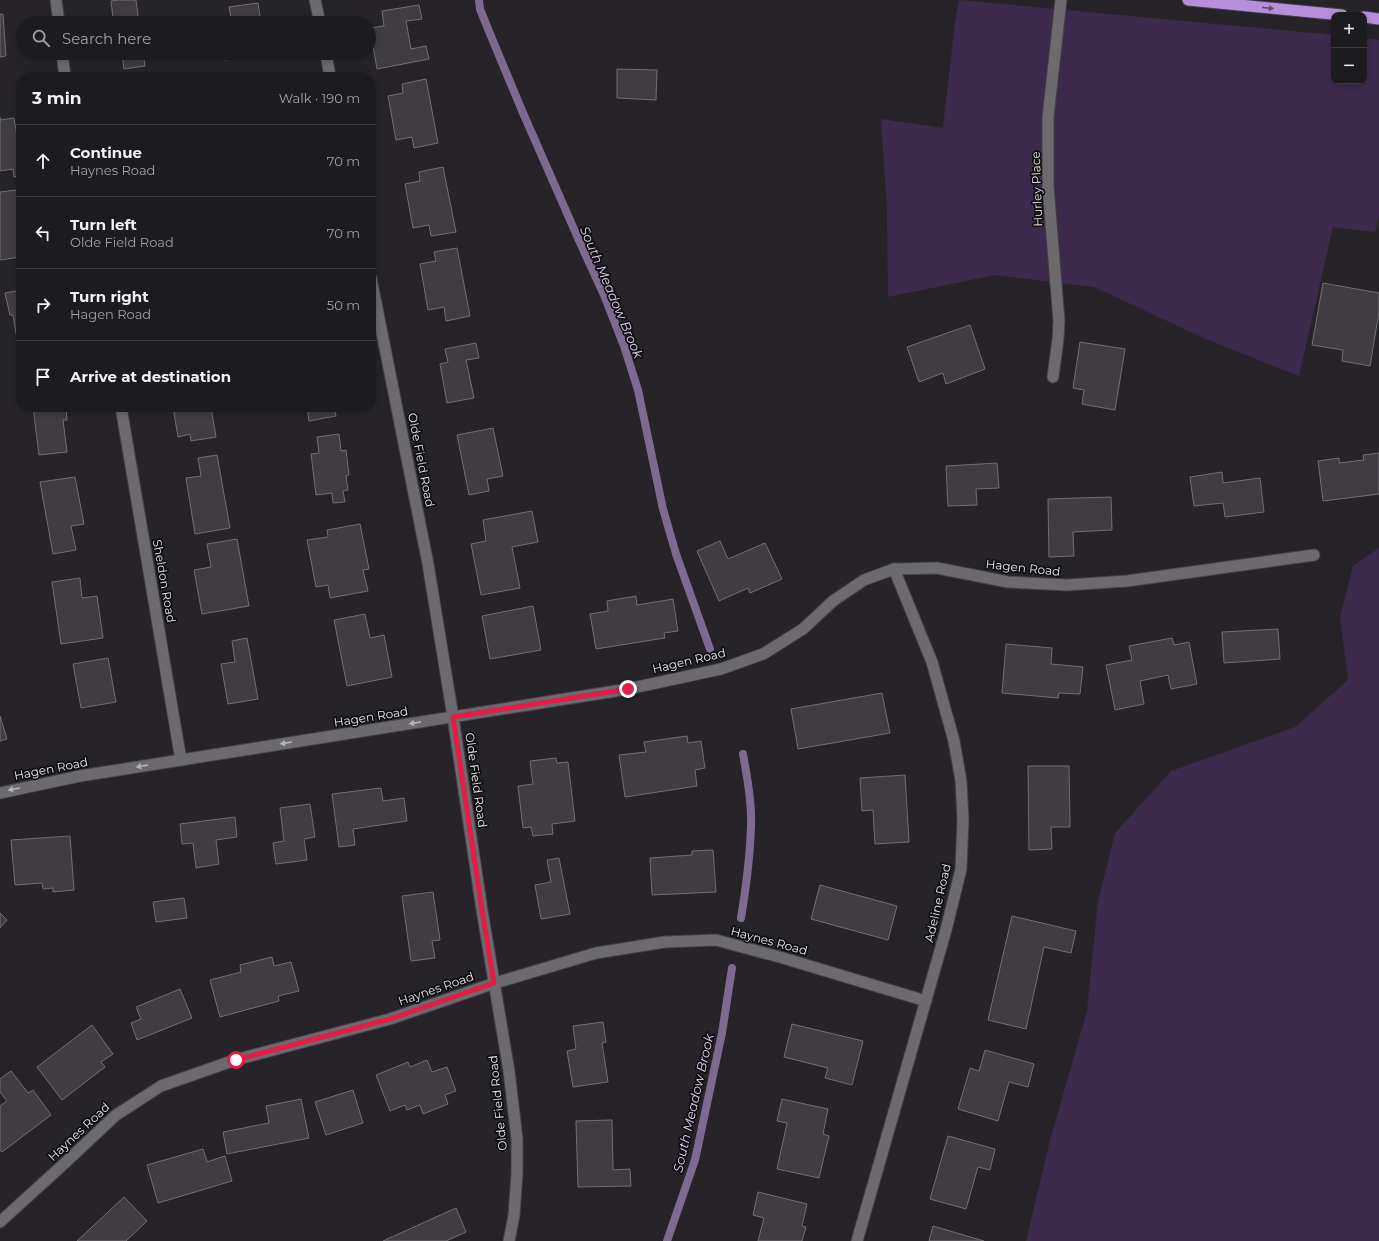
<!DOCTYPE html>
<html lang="en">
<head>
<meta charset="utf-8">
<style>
  body { margin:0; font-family:Montserrat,sans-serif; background:#29282b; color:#f1f3f6 }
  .controls { position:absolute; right:12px; top:12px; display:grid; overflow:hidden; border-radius:8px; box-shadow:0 2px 6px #0003 }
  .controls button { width:36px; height:36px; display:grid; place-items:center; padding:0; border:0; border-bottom:1px solid #3a393c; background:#1c1b1e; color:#f1f3f6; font:20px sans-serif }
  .stop { position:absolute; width:12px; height:12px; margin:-9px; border:3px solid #e11d48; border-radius:50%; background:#fff }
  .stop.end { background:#e11d48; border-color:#fff; box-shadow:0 1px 4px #0008 }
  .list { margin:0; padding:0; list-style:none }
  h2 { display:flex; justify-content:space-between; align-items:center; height:52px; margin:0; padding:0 16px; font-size:17px }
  h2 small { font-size:13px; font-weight:400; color:#a0a1a4 }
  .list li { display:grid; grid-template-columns:26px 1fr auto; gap:12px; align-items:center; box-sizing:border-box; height:72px; padding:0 16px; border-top:1px solid #3a393c }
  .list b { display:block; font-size:15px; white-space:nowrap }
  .list p { margin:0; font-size:13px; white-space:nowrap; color:#a0a1a4 }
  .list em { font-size:13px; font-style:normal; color:#a0a1a4 }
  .icon { flex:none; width:22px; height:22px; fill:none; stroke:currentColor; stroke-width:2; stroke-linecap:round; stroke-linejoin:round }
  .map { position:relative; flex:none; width:1379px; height:1241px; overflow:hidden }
  .search { position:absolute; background:#1c1b1e; box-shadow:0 2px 6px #0003; left:16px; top:16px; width:360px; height:44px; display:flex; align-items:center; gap:10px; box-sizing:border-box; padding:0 14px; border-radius:22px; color:#a0a1a4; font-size:15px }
  .panel { position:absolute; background:#1c1b1e; box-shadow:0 2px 6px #0003; left:16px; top:72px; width:360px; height:340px; border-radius:16px }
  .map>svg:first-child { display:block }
  .green { fill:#3c2a4d }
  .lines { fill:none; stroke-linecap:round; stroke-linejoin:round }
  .stream { stroke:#7e6a91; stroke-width:8 }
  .building { fill:#3f3d42; stroke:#716f74 }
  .minor-casing { stroke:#434145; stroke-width:13 }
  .trunk-casing { stroke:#434145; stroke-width:13 }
  .minor { stroke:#6c6a6f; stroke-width:11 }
  .trunk { stroke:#b68fdc; stroke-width:11 }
  .oneway { fill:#624e76 }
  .oneway2 { fill:#b6b5b9 }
  .route { stroke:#e11d48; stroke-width:5 }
  .labels { text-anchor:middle; stroke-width:3.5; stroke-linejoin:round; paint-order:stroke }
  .street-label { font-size:12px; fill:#e8e7ea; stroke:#0e0d0f }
  .water-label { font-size:13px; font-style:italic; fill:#e2d2f4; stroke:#0e0d0f }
</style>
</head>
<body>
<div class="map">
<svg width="1379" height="1241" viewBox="0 0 1379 1241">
  <rect width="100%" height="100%" fill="#262428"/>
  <g class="green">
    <path d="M 959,0 L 1334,35 L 1334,81 L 1364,81 L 1364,38 L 1379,40 L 1379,218 L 1375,232 L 1333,227 L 1299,376 L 1208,340 L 1094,287 L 995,275 L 888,297 L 887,209 L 881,119 L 943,128 L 955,22 Z"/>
    <path d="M 1379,548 L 1379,1241 L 1026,1241 L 1050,1140 L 1087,1011 L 1098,901 L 1115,833 L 1171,771 L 1295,727 L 1348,680 L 1340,617 L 1353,566 Z"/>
  </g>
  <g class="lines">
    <g class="stream">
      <path d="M 479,0 L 480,9 L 488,29 L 523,113 L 581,245 L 604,295 L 624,346 L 638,390 L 663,509 L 676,554 L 710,649"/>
      <path d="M 741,918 C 746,888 750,857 751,826 C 752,802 747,777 743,754"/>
      <path d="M 667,1241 L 695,1160 L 722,1033 L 732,968"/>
    </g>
  </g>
  <g class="building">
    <path d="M 119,0 L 136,0 L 139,23 L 106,23 L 105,19 L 113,18 L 111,1 Z"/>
    <path d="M 258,3 L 261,23 L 232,23 L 229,7 Z"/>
    <path d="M 419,5 L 422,19 L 406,21 L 411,49 L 426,46 L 429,59 L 377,69 L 370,28 L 384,26 L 382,11 Z"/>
    <path d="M 0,14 L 3,14 L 6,56 L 0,57 Z"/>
    <path d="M 110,53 L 143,53 L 145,66 L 124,69 L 122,54 L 110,56 Z"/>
    <path d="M 224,53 L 250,53 L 250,56 L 225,60 Z"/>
    <path d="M 617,69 L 657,70 L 656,100 L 617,98 Z"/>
    <path d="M 426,79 L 438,143 L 414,148 L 412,137 L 396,140 L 388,96 L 403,93 L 402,84 Z"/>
    <path d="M 0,117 L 0,120 L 14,118 L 21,160 L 21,176 L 14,177 L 13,169 L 0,171 Z"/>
    <path d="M 443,167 L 456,232 L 431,236 L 429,225 L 413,228 L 405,184 L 420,181 L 419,172 Z"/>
    <path d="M 16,190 L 19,211 L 21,211 L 21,257 L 0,260 L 0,192 Z"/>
    <path d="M 457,248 L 470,316 L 446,321 L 444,307 L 428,310 L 420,264 L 436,261 L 434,252 Z"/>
    <path d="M 1323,283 L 1379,293 L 1379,312 L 1370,366 L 1342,361 L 1343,350 L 1312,345 Z"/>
    <path d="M 21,290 L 21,364 L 13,315 L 10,315 L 5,293 Z"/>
    <path d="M 970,325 L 985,369 L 946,384 L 943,373 L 919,382 L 907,347 Z"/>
    <path d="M 1080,342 L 1125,349 L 1115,410 L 1082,404 L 1084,390 L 1073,388 Z"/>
    <path d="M 476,343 L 479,358 L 466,360 L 474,398 L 447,403 L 440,364 L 448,362 L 445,349 Z"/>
    <path d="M 33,407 L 66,407 L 67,420 L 63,420 L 67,452 L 39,455 Z"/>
    <path d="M 173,407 L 211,407 L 216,437 L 191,441 L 190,434 L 178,437 Z"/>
    <path d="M 307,407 L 334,407 L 336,416 L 309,421 Z"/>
    <path d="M 493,428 L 503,476 L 487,479 L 489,491 L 469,495 L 457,435 Z"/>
    <path d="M 339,434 L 341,451 L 346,450 L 349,475 L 346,476 L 348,490 L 343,491 L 345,502 L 333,503 L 332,493 L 316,495 L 311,454 L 319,453 L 317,437 Z"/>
    <path d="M 1379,453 L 1379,494 L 1323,501 L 1318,461 L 1339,458 L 1339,463 L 1364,460 L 1363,455 Z"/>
    <path d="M 217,455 L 230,528 L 195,534 L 186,478 L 201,476 L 198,458 Z"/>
    <path d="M 997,463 L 999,488 L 976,489 L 977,505 L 948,506 L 946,466 Z"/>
    <path d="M 1222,472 L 1223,483 L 1260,478 L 1264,512 L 1225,517 L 1223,503 L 1194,506 L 1190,477 Z"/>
    <path d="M 75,477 L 84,524 L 71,526 L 76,550 L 53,554 L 40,482 Z"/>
    <path d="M 1111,497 L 1112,530 L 1073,532 L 1074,556 L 1049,557 L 1048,499 Z"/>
    <path d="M 532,511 L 538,542 L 512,547 L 520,588 L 481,595 L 471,544 L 486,541 L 483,520 Z"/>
    <path d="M 360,524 L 369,569 L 363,570 L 368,591 L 330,598 L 328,585 L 316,587 L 307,540 L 328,537 L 327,530 Z"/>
    <path d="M 237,539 L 249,606 L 202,614 L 194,570 L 211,567 L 207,544 Z"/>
    <path d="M 720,541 L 728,559 L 765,543 L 782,579 L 750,593 L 748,588 L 719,601 L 697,551 Z"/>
    <path d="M 80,578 L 82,598 L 97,596 L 103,638 L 61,644 L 52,582 Z"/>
    <path d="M 636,596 L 637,605 L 673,599 L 678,631 L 664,633 L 665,638 L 596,649 L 590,614 L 608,611 L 607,601 Z"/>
    <path d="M 533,606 L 541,650 L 490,659 L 482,616 Z"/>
    <path d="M 365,614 L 370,638 L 384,635 L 392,677 L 347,686 L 334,620 Z"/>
    <path d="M 1278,629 L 1280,659 L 1224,663 L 1222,632 Z"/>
    <path d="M 247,638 L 258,699 L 228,704 L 221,664 L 235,662 L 232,641 Z"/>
    <path d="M 1172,638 L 1174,645 L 1189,642 L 1197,684 L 1171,689 L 1168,675 L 1140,681 L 1144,704 L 1115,710 L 1106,665 L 1132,660 L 1129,646 Z"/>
    <path d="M 1006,644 L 1052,648 L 1051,664 L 1083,667 L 1080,694 L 1059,693 L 1058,698 L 1002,693 Z"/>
    <path d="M 108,658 L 116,702 L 81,708 L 73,664 Z"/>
    <path d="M 882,693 L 890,733 L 798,749 L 791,709 Z"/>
    <path d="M 0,716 L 7,739 L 0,741 Z"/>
    <path d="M 687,736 L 688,743 L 701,741 L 705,768 L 695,770 L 697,786 L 625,797 L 619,755 L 646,752 L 644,742 Z"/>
    <path d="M 556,758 L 557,763 L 568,762 L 575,821 L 552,824 L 553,834 L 533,836 L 531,827 L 523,828 L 518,786 L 533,784 L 530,761 Z"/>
    <path d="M 1028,766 L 1069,766 L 1070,827 L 1051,827 L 1052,849 L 1029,850 Z"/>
    <path d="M 905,775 L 909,842 L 875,844 L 873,810 L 862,811 L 860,778 Z"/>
    <path d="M 381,788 L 383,801 L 404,798 L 407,821 L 353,829 L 355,845 L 339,847 L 332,794 Z"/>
    <path d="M 310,804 L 315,837 L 304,839 L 307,860 L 276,864 L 273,843 L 284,841 L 280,808 Z"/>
    <path d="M 235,817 L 237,837 L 216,840 L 219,864 L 196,868 L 193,843 L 182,844 L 180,824 Z"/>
    <path d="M 70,836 L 74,890 L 53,892 L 53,888 L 43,889 L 42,883 L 15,885 L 11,840 Z"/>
    <path d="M 713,850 L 716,892 L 652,895 L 650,858 L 692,855 L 692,851 Z"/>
    <path d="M 559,858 L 570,914 L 541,919 L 535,885 L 551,882 L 547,860 Z"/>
    <path d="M 820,885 L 897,906 L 888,940 L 811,919 Z"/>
    <path d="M 433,892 L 440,940 L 432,941 L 435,958 L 411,961 L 402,896 Z"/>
    <path d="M 184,898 L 187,918 L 156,922 L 153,902 Z"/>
    <path d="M 0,913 L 7,920 L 0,928 Z"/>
    <path d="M 1012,916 L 1076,931 L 1071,953 L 1044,947 L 1026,1029 L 988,1020 Z"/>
    <path d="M 272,957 L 274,966 L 291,962 L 299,991 L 278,996 L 279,1001 L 220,1017 L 210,980 L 241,972 L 240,965 Z"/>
    <path d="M 180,989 L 192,1018 L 137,1040 L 131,1023 L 141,1019 L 136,1007 Z"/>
    <path d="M 603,1022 L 606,1042 L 602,1043 L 608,1082 L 573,1087 L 567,1051 L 576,1049 L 573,1026 Z"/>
    <path d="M 792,1024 L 863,1041 L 852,1085 L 825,1078 L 828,1068 L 784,1057 Z"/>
    <path d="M 92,1025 L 113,1054 L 101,1062 L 105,1067 L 62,1100 L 37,1067 Z"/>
    <path d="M 985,1050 L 1034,1064 L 1028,1087 L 1009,1082 L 998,1121 L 958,1109 L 970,1068 L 979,1071 Z"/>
    <path d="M 427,1060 L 432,1072 L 447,1067 L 456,1091 L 445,1095 L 448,1104 L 423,1114 L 420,1105 L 407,1110 L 405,1105 L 390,1111 L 376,1075 L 408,1062 L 410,1067 Z"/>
    <path d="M 11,1071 L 28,1093 L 33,1090 L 51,1115 L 2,1152 L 0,1150 L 0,1106 L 7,1101 L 0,1092 L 0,1079 Z"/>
    <path d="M 353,1090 L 363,1123 L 326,1135 L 315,1102 Z"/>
    <path d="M 301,1099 L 309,1138 L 227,1154 L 223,1132 L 269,1123 L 266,1106 Z"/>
    <path d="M 782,1099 L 828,1109 L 823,1134 L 829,1136 L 819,1178 L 777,1169 L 787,1123 L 777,1121 Z"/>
    <path d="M 612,1120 L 613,1170 L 630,1169 L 631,1186 L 578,1187 L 576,1121 Z"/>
    <path d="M 948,1136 L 995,1149 L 990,1170 L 978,1167 L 966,1209 L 930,1199 Z"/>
    <path d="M 203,1149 L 207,1162 L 225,1156 L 232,1181 L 158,1203 L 147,1165 Z"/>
    <path d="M 758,1192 L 807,1204 L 802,1226 L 806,1227 L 802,1241 L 758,1241 L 764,1218 L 753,1215 Z"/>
    <path d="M 124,1197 L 147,1221 L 126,1241 L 77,1241 Z"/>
    <path d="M 456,1208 L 466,1232 L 446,1241 L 383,1241 Z"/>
    <path d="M 933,1226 L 984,1241 L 929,1241 Z"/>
  </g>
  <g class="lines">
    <g class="minor-casing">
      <g id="minor">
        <path d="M 56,0 L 59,23"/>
        <path d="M 315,0 L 320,23"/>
        <path d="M 62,53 L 65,77"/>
        <path d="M 326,53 L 330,77"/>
        <path d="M 371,278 L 428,564 L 453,717 L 482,910 L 509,1071 L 517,1139 L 517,1174 L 514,1215 L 509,1241"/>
        <path d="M 1053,377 L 1058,339 L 1059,321 L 1048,186 L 1048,117 L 1061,0"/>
        <path d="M 121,407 L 181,760"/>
        <path d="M 0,793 L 80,776 L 181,760 L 628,689 L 721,669 L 763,654 L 803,629 L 833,601 L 864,580 L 894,569 L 937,568 L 1008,582 L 1067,585 L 1127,581 L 1314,555"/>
        <path d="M 0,1222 L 66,1162 L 116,1115 L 161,1086 L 235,1060 L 390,1019 L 495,983 L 596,953 L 665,942 L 716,940 L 783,958 L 926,1001"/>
        <path d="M 857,1241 L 946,930 L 961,869 L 963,820 L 961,781 L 954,741 L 932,662 L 894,569"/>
      </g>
    </g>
    <g class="trunk-casing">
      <g id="trunk">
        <path d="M 1188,0 L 1342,15"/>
        <path d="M 1364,17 L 1379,19"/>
      </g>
    </g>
    <use href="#minor" class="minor"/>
    <use href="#trunk" class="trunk"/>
  </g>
  <defs><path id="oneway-solid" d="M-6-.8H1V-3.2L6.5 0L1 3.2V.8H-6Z"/></defs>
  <use class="oneway" href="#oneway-solid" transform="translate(1268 8) rotate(6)"/>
  <g class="oneway2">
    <use href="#oneway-solid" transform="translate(415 723) rotate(171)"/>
    <use href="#oneway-solid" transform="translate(286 743) rotate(171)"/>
    <use href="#oneway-solid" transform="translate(142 766) rotate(170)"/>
    <use href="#oneway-solid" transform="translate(14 789) rotate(170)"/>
  </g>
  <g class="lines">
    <path class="route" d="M 236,1060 L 390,1019 L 494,983 L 482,910 L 453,717 L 628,689"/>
  </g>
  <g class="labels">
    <g class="street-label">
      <text transform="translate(1037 189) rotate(-92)" y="4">Hurley Place</text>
      <text transform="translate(421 460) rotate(79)" y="4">Olde Field Road</text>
      <text transform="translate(1023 568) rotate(6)" y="4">Hagen Road</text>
      <text transform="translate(164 581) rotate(80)" y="4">Sheldon Road</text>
      <text transform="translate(689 661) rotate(-13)" y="4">Hagen Road</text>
      <text transform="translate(371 717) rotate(-9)" y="4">Hagen Road</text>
      <text transform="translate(51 769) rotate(-11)" y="4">Hagen Road</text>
      <text transform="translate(476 780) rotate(82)" y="4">Olde Field Road</text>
      <text transform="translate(938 903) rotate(-77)" y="4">Adeline Road</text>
      <text transform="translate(769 941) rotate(15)" y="4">Haynes Road</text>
      <text transform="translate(436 989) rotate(-19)" y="4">Haynes Road</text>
      <text transform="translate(498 1103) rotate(-96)" y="4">Olde Field Road</text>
      <text transform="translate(79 1132) rotate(-43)" y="4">Haynes Road</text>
    </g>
    <g class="water-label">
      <text transform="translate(612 292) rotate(67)" y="5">South Meadow Brook</text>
      <text transform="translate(693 1103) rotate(-77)" y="5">South Meadow Brook</text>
    </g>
  </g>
</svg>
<div class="controls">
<button>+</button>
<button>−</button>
</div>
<div class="stop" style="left:236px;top:1060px"></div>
<div class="stop end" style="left:628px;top:689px"></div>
<div class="search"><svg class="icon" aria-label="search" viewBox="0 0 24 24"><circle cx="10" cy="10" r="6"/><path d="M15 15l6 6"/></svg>Search here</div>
<section class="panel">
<h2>3 min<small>Walk · 190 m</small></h2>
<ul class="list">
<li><svg class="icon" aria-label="ahead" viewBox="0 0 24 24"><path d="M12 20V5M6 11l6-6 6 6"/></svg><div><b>Continue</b><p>Haynes Road</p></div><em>70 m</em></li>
<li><svg class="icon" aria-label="left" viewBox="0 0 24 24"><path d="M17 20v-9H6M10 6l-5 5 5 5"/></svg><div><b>Turn left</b><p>Olde Field Road</p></div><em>70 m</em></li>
<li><svg class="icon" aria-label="right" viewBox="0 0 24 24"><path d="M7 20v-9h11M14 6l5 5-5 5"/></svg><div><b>Turn right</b><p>Hagen Road</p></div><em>50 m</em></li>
<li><svg class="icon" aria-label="arrive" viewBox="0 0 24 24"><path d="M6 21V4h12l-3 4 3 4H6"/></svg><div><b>Arrive at destination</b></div></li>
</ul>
</section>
</div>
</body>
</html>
